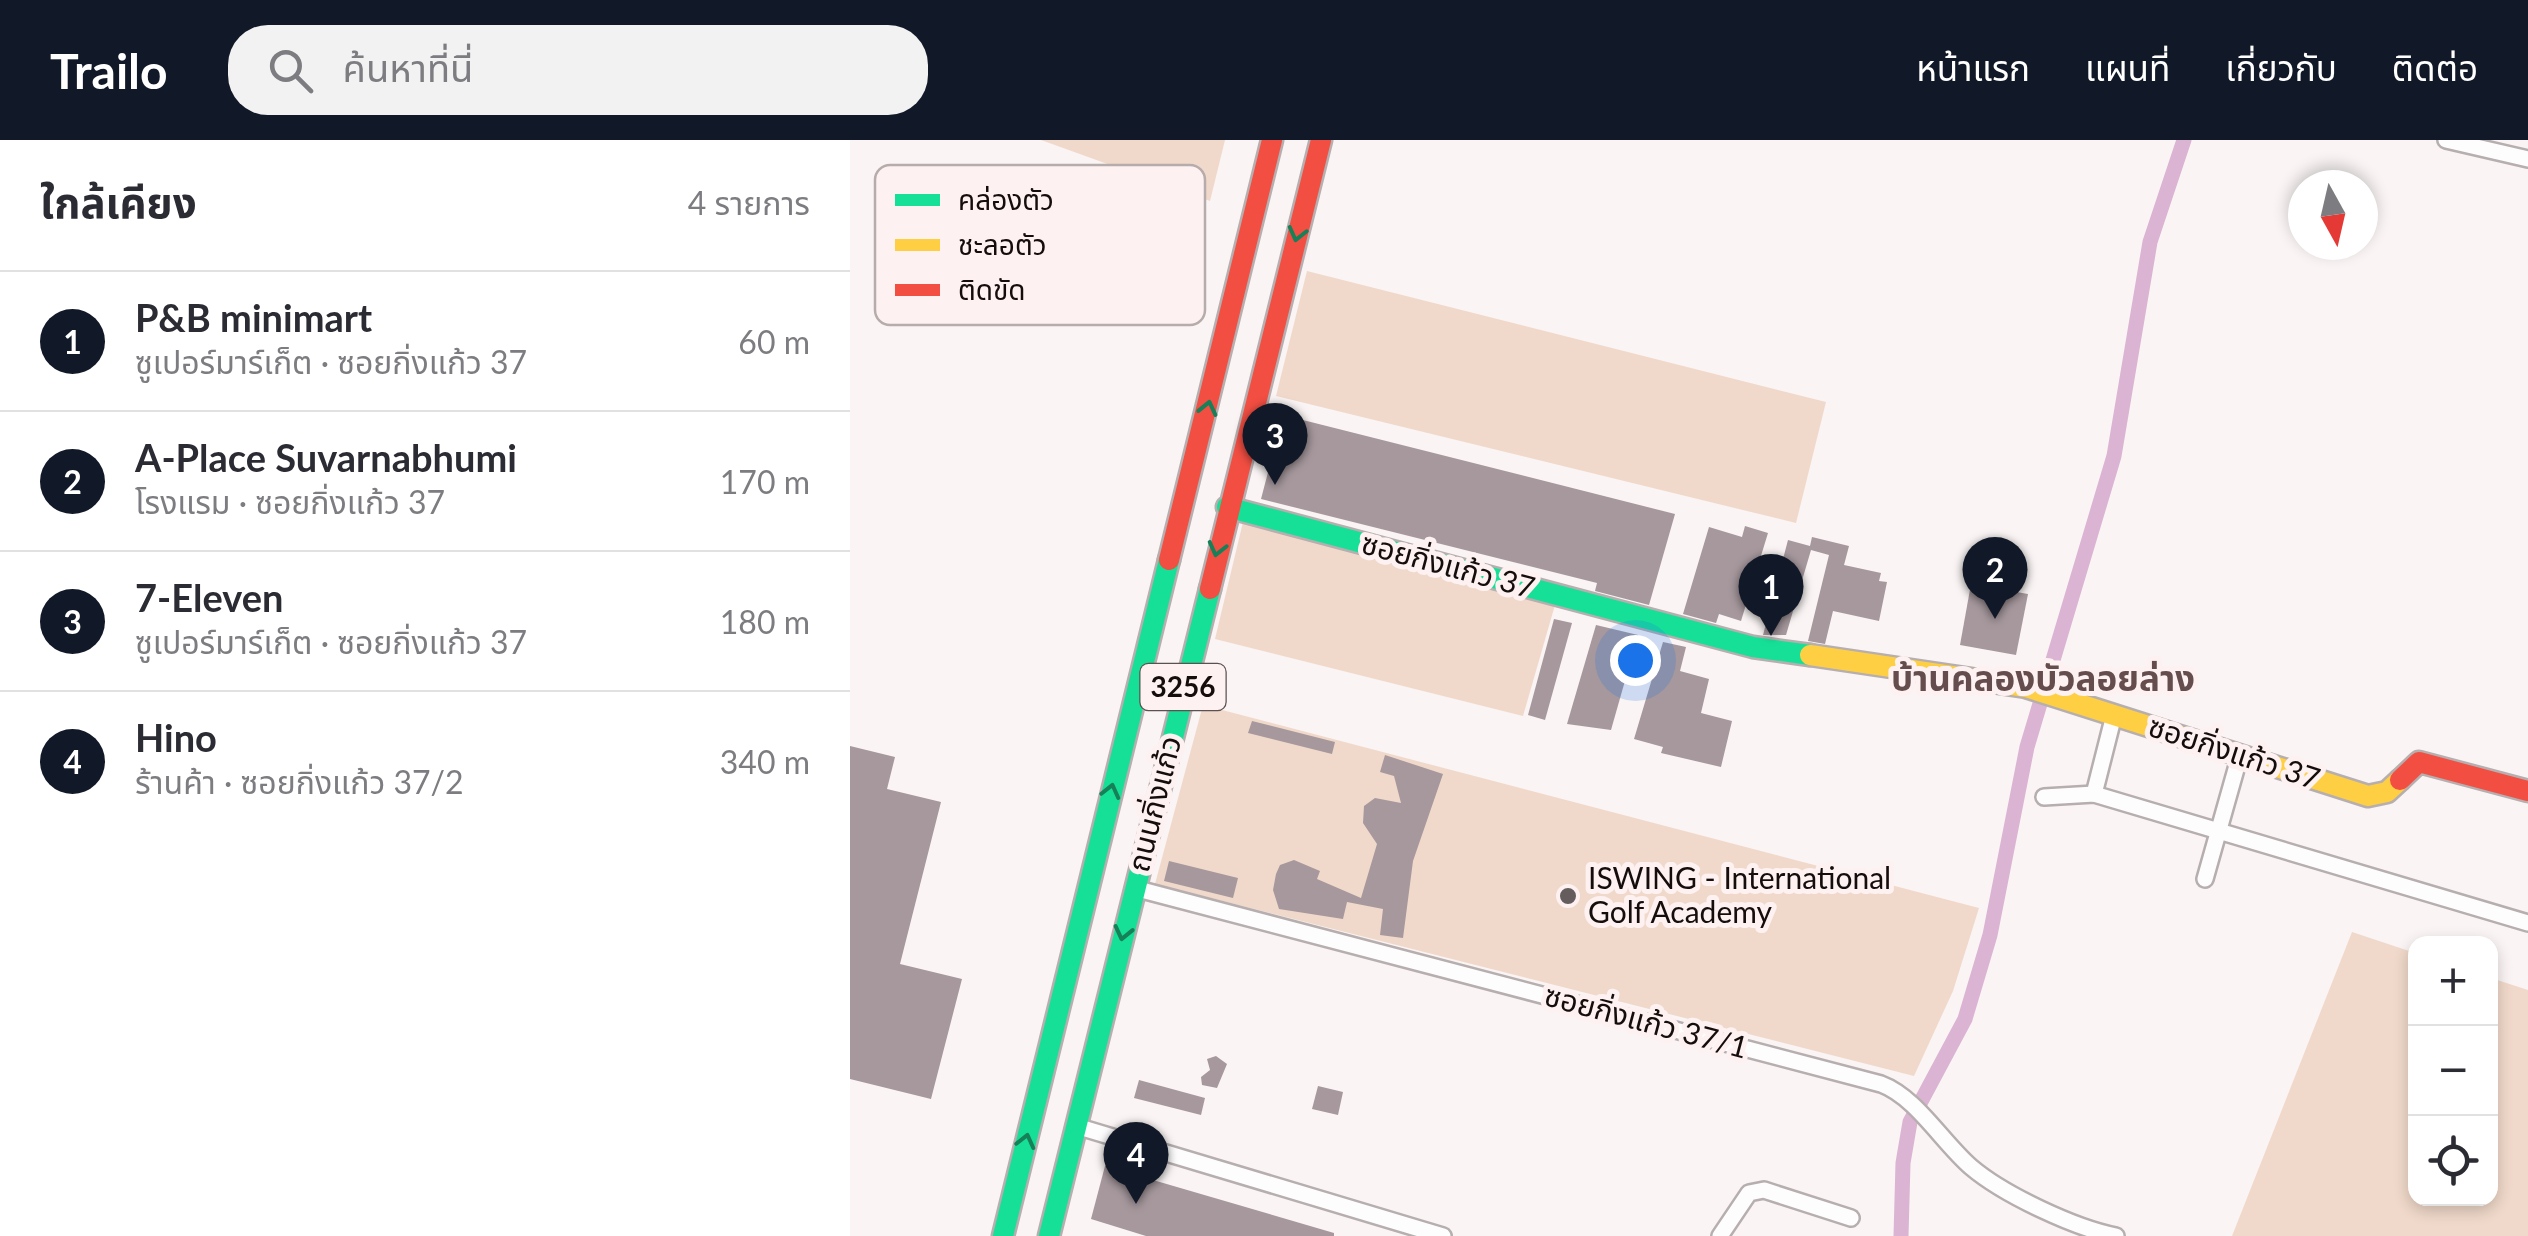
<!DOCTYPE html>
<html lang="th">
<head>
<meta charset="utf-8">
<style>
  body { margin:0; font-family:Lato,"Noto Sans Thai",sans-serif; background:#f2f2f3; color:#2b2b33 }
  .controls { position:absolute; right:30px; bottom:30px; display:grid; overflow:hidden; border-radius:20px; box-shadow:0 5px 15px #0003 }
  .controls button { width:90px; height:90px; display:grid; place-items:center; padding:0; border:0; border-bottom:2px solid #e1e1e2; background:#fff; color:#2b2b33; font:50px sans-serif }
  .compass { position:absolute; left:1438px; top:30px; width:90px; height:90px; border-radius:50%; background:#fff; box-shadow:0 5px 15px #0003; rotate:172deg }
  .you { position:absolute; left:785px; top:520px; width:35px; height:35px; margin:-25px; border:8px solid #fff; border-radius:50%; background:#1a73e8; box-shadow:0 0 0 15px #1a73e833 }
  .badge { display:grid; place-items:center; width:65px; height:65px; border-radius:50%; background:#111827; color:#fff; font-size:32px; font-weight:700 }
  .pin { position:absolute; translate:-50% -82px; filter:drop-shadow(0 2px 5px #0008) }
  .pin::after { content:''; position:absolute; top:52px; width:35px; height:30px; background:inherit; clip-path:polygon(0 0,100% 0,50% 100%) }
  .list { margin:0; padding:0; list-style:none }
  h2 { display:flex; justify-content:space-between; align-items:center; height:130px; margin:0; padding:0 40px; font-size:42px }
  h2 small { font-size:32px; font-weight:400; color:#7c7c81 }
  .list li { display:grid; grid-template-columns:65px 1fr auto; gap:30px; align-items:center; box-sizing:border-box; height:140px; padding:0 40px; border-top:2px solid #e1e1e2 }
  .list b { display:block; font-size:38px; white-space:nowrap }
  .list p { margin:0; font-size:32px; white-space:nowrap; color:#7c7c81 }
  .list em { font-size:32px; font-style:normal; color:#7c7c81 }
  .icon { flex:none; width:55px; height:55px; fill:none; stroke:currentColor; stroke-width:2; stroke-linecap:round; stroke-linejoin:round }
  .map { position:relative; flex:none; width:1678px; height:1096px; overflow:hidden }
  header { display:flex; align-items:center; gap:60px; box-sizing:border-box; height:140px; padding:0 50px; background:#111827; color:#fff }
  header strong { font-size:48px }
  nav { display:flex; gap:55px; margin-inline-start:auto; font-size:35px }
  .search { width:700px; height:90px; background:#f2f2f3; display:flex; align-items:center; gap:25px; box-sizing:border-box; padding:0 35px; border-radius:40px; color:#7c7c81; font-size:38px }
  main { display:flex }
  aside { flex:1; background:#fff }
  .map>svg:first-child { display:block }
  .green { fill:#f0d9ca }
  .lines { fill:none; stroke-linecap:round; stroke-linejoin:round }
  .canal { stroke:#dab4d2; stroke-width:15 }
  .building { fill:#a6989d }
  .street-casing { stroke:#b6aeaf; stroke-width:20 }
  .fast-casing { stroke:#b6aeaf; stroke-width:25 }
  .slow-casing { stroke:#b6aeaf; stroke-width:25 }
  .jam-casing { stroke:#b6aeaf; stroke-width:25 }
  .street { stroke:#fefdfd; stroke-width:15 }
  .fast { stroke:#16e098; stroke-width:20 }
  .slow { stroke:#ffcf43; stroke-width:20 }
  .jam { stroke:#f24e42; stroke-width:20 }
  .oneway { stroke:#168159 }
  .poi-dot { fill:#655d5d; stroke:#fdf1f1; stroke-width:4 }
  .labels { text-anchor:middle; stroke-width:10; stroke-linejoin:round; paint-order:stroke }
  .shield { fill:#fdf1f1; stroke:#5b5151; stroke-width:2.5 }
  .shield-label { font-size:28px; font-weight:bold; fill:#150c0c }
  .street-label { font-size:30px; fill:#150c0c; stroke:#fdf1f1 }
  .poi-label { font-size:30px; fill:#150c0c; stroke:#fdf1f1; text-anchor:start }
  .quarter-label { font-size:35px; font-weight:bold; fill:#654d4e; stroke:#fdf1f1 }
  .key { fill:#fdf1f1; stroke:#b7acac; stroke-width:2.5 }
  .key-label { font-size:28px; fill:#150c0c }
</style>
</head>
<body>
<header>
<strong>Trailo</strong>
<div class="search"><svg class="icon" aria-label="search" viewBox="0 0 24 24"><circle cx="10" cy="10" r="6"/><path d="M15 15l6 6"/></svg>ค้นหาที่นี่</div>
<nav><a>หน้าแรก</a><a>แผนที่</a><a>เกี่ยวกับ</a><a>ติดต่อ</a></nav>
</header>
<main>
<aside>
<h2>ใกล้เคียง<small>4 รายการ</small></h2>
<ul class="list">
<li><span class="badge">1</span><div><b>P&amp;B minimart</b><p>ซูเปอร์มาร์เก็ต · ซอยกิ่งแก้ว 37</p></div><em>60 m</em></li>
<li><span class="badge">2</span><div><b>A-Place Suvarnabhumi</b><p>โรงแรม · ซอยกิ่งแก้ว 37</p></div><em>170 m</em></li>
<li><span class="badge">3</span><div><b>7-Eleven</b><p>ซูเปอร์มาร์เก็ต · ซอยกิ่งแก้ว 37</p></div><em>180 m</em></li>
<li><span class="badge">4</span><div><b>Hino</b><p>ร้านค้า · ซอยกิ่งแก้ว 37/2</p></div><em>340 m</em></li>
</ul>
</aside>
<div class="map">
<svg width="1678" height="1096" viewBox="0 0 1678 1096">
  <rect width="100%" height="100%" fill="#faf4f4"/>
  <g class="green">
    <path d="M 191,0 L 375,0 L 360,61 Z"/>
    <path d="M 457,131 L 976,262 L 946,383 L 426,256 Z"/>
    <path d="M 393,382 L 705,465 L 673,576 L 365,499 Z"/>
    <path d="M 353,565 L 1129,768 L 1103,851 L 1064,936 L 305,744 Z"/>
    <path d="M 1502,792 L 1565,813 L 1566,1058 L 1640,1058 L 1641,838 L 1678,850 L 1678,1096 L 1382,1096 Z"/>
  </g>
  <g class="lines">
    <path class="canal" d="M 1051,1096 L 1053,1023 L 1060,982 L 1115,879 L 1140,795 L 1177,607 L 1264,316 L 1300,102 L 1334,0"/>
  </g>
  <g class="building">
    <path d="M 433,275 L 825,374 L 799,465 L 745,451 L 747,443 L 411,359 Z"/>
    <path d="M 895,386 L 918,393 L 891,481 L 869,474 L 866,483 L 833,474 L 859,387 L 892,397 Z"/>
    <path d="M 962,397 L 999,406 L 994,425 L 1031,433 L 1029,441 L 1037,442 L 1029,481 L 983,471 L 975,504 L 958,501 L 979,415 L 961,410 L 936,495 L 913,495 L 938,400 L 960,406 Z"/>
    <path d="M 1121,444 L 1178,454 L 1166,515 L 1110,505 Z"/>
    <path d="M 704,479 L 722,483 L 695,580 L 678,575 Z"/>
    <path d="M 746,485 L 788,495 L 761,590 L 717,584 Z"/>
    <path d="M 813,502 L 836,507 L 830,531 L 859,539 L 851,573 L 882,581 L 871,627 L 811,613 L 813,607 L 784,599 Z"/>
    <path d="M 402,581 L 485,602 L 482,614 L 398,593 Z"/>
    <path d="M 0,606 L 45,617 L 37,649 L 91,662 L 50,824 L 112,839 L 81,959 L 0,939 Z"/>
    <path d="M 535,615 L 593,634 L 563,721 L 553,798 L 530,795 L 533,769 L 497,762 L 493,779 L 429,769 L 423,750 L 426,734 L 430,725 L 444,720 L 470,731 L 467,739 L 511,758 L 527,704 L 513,683 L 514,666 L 525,658 L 551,663 L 544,636 L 530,632 Z"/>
    <path d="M 319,721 L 388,738 L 383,758 L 314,741 Z"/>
    <path d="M 366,916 L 377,924 L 367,948 L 352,945 L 351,937 L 360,930 L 357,919 Z"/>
    <path d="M 289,940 L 355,958 L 351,975 L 284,958 Z"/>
    <path d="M 468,946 L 493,952 L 488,975 L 462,969 Z"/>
    <path d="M 255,1026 L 484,1093 L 484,1096 L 296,1096 L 241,1079 Z"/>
  </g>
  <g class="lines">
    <g class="street-casing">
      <g id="street">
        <path d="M 1596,0 L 1678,19"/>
        <path d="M 1244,654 L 1264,575"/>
        <path d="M 1194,657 L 1244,654 L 1678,783"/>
        <path d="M 1355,739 L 1390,615"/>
        <path d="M 284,748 L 1031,944 C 1066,957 1092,1002 1121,1027 C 1154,1055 1225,1088 1266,1096"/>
        <path d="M 226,986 L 593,1096"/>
        <path d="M 870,1096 L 899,1053 L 914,1050 L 1001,1078"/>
      </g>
    </g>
    <g class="fast-casing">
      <g id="fast">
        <path d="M 377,367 L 903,507 L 960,515"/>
        <path d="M 153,1096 L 319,420"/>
        <path d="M 199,1096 L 360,449"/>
      </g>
    </g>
    <g class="slow-casing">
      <path id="slow" d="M 960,515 L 1176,547 L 1518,656 L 1537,652 L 1550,640"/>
    </g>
    <g class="jam-casing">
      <g id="jam">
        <path d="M 319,420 L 422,0"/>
        <path d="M 360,449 L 471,0"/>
        <path d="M 1550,640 L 1569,622 L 1678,651"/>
      </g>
    </g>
    <use href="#street" class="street"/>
    <use href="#fast" class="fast"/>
    <use href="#slow" class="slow"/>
    <use href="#jam" class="jam"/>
  </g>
  <defs><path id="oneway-chevron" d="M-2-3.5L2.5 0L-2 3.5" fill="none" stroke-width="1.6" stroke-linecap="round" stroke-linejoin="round" transform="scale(2.5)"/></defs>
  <g class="oneway">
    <use href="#oneway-chevron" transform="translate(447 94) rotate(104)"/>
    <use href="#oneway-chevron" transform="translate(358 268) rotate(-77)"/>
    <use href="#oneway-chevron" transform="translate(367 409) rotate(104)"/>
    <use href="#oneway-chevron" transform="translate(261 651) rotate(-76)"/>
    <use href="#oneway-chevron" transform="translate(273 793) rotate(103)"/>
    <use href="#oneway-chevron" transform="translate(176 1001) rotate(-76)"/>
  </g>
  <circle class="poi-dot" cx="718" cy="756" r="10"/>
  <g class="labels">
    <rect class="shield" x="290.5" y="524" width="85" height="46" rx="8"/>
    <g class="shield-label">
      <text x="333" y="557">3256</text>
    </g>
    <g class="street-label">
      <text transform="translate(598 426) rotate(15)" y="10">ซอยกิ่งแก้ว 37</text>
      <text transform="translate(1384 613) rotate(18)" y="10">ซอยกิ่งแก้ว 37</text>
      <text transform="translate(305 664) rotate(-76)" y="10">ถนนกิ่งแก้ว</text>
      <text transform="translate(796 882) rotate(15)" y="10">ซอยกิ่งแก้ว 37/1</text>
    </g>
    <g class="poi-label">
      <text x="738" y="749">ISWING - International<tspan x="738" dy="34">Golf Academy</tspan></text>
    </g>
    <g class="quarter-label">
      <text x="1193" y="551">บ้านคลองบัวลอยล่าง</text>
    </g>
  </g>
  <rect x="25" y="25" width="330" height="160" rx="15" class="key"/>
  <rect x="45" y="54" width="45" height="12" fill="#16e098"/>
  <rect x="45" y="99" width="45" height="12" fill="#ffcf43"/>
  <rect x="45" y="144" width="45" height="12" fill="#f24e42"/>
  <g class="key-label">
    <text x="108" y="70">คล่องตัว</text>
    <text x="108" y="115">ชะลอตัว</text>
    <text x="108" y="160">ติดขัด</text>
  </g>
</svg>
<div class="controls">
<button>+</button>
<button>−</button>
<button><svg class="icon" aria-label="locate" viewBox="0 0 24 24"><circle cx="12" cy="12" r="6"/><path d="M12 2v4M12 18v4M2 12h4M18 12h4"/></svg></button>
</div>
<svg class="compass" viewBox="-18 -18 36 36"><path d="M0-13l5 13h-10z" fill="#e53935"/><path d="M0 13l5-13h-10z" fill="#7c7c81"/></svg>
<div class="you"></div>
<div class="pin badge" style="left:921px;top:496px">1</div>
<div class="pin badge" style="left:1145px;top:479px">2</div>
<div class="pin badge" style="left:425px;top:345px">3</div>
<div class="pin badge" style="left:286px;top:1064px">4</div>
</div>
</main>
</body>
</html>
